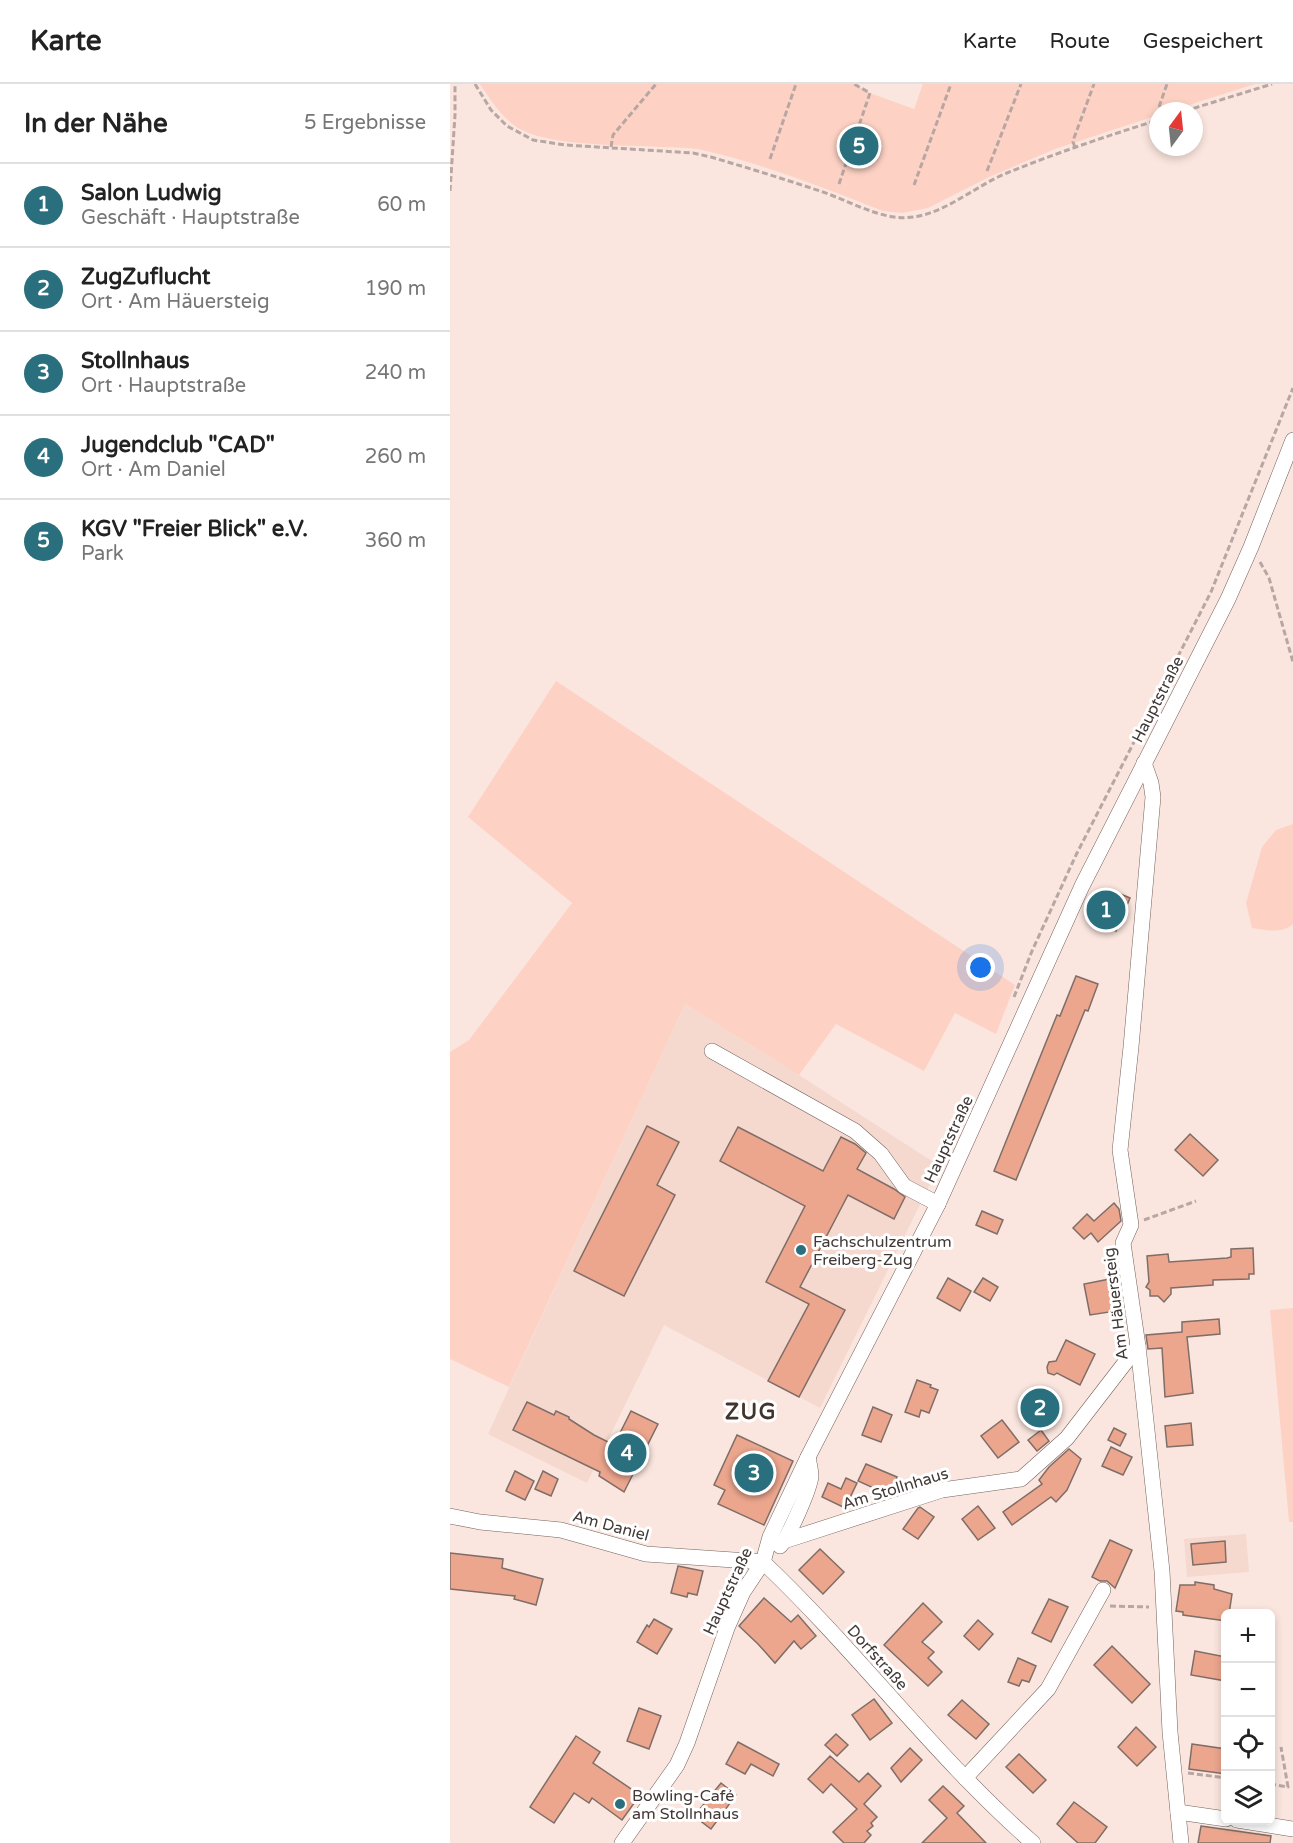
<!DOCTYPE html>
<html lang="de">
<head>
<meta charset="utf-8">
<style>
  body { margin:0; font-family:"Varela Round",sans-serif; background:#f6f6f6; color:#222 }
  .controls { position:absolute; right:18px; bottom:18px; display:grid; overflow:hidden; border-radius:9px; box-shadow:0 3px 9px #0003 }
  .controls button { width:54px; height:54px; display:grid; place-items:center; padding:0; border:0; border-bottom:2px solid #e0e0e0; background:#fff; color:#222; font:30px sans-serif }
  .compass { position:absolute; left:699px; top:18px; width:54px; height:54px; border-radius:50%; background:#fff; box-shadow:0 3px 9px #0003; rotate:15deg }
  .you { position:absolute; left:531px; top:884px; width:21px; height:21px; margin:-15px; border:4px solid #fff; border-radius:50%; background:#1a73e8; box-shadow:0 0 0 9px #1a73e833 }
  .badge { display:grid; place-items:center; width:39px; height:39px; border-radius:50%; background:#296f7d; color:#fff; font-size:20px; font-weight:700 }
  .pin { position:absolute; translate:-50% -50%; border:3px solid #fff; box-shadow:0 2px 6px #0006 }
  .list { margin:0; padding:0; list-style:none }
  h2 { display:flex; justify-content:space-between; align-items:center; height:78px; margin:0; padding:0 24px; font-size:26px }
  h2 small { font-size:20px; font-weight:400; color:#767676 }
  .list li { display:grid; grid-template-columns:39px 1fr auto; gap:18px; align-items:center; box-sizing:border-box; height:84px; padding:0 24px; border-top:2px solid #e0e0e0 }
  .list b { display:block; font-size:22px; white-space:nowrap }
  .list p { margin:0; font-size:20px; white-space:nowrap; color:#767676 }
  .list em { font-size:20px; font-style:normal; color:#767676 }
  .icon { flex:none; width:33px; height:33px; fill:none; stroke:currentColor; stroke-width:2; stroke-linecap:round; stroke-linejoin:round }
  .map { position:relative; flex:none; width:843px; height:1759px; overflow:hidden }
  header { display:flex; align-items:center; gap:36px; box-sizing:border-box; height:84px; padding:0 30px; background:#fff; border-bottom:2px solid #e0e0e0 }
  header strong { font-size:28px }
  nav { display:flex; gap:33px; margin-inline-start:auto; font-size:21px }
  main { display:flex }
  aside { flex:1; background:#fff }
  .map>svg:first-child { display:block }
  .built { fill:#f5d8ce }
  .green { fill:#fdd2c4 }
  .building { fill:#eca68e; stroke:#7f6d67; stroke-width:1.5 }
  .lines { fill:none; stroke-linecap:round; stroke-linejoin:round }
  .minor-casing { stroke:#74625c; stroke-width:16 }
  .path { stroke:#b7a6a1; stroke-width:3; stroke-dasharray:6 3; stroke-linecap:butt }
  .minor { stroke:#fff; stroke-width:15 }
  .poi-dot { fill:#296f7d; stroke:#fff; stroke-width:2 }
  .labels { text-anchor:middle; stroke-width:6; stroke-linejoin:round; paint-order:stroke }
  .street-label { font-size:16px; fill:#423937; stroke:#fff }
  .poi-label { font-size:16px; fill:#423937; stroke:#fff; text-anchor:start }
  .district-label { font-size:22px; font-weight:bold; letter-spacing:1.5px; fill:#43332d; stroke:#fff }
</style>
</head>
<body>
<header>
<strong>Karte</strong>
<nav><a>Karte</a><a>Route</a><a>Gespeichert</a></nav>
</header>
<main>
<aside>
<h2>In der Nähe<small>5 Ergebnisse</small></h2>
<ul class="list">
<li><span class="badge">1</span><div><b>Salon Ludwig</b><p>Geschäft · Hauptstraße</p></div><em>60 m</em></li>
<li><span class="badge">2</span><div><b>ZugZuflucht</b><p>Ort · Am Häuersteig</p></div><em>190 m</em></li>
<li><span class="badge">3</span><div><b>Stollnhaus</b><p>Ort · Hauptstraße</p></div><em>240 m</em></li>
<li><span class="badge">4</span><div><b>Jugendclub &quot;CAD&quot;</b><p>Ort · Am Daniel</p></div><em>260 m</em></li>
<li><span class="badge">5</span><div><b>KGV &quot;Freier Blick&quot; e.V.</b><p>Park</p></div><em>360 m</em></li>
</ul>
</aside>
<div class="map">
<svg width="843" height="1759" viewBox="0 0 843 1759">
  <rect width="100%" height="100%" fill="#fbe6df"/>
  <g class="built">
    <path d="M 235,920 L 349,991 L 477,1074 L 490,1080 L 370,1324 L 214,1241 L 137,1399 L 38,1350 Z"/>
    <path d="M 796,1450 L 799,1488 L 737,1493 L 734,1455 Z"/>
  </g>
  <g class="green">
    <path d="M 30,0 L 404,0 L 420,9 L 464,25 L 473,0 L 805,0 L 720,27 L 708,27 L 708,31 L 605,65 L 539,93 L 478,124 L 452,129 L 433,127 C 374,104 314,80 252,66 C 240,63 225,64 212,63 C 177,61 102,62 72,46 C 53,36 42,18 30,0 Z"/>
    <path d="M 106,597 L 565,901 L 546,950 L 505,929 L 474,987 L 386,940 L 349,991 L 235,920 L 59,1303 L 0,1275 L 0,968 L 19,956 L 122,819 L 18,733 Z"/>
    <path d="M 843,740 L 843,840 C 832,850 815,846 802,844 L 796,819 L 812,763 L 826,746 Z"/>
    <path d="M 843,1224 L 843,1438 L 839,1438 L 820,1226 Z"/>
  </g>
  <g class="building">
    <path d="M 661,806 L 680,814 L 666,847 L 646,839 Z"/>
    <path d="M 626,892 L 648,900 L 638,927 L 635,926 L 566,1096 L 544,1087 L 607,931 L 610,932 Z"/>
    <path d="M 197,1042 L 229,1058 L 207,1101 L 225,1111 L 174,1212 L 124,1187 Z"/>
    <path d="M 288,1043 L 373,1087 L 391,1053 L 405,1060 L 416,1069 L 407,1085 L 444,1105 L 455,1113 L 444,1135 L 398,1111 L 350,1203 L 395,1226 L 349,1313 L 318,1297 L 359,1220 L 316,1198 L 355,1122 L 270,1077 Z"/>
    <path d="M 740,1050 L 768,1076 L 753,1092 L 725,1066 Z"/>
    <path d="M 664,1119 L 669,1125 L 671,1137 L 648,1158 L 641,1149 L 634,1155 L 623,1144 L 637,1130 L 644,1137 Z"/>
    <path d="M 532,1127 L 553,1136 L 547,1150 L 526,1141 Z"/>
    <path d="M 803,1164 L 804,1190 L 799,1190 L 799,1195 L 763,1196 L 763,1201 L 721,1204 L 721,1210 L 714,1218 L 708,1212 L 700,1212 L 700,1206 L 696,1203 L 699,1198 L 697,1172 L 718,1170 L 719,1178 L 777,1174 L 781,1173 L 781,1165 Z"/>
    <path d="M 498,1194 L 521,1207 L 510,1227 L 487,1214 Z"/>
    <path d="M 533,1194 L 548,1203 L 540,1217 L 524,1208 Z"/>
    <path d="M 660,1195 L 666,1227 L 640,1231 L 634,1200 Z"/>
    <path d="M 769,1235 L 770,1250 L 737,1253 L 743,1309 L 715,1313 L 712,1264 L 698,1265 L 696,1251 L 732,1248 L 732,1238 Z"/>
    <path d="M 616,1256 L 645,1270 L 630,1301 L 607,1289 L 604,1291 L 598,1289 L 597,1283 L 599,1278 L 606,1277 Z"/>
    <path d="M 467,1296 L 481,1301 L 480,1303 L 488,1306 L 479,1329 L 471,1326 L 469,1333 L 455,1328 Z"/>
    <path d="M 590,1308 L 605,1327 L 591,1339 L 575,1321 Z"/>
    <path d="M 77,1318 L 104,1331 L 106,1327 L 119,1333 L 119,1335 L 144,1351 L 164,1361 L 181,1327 L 208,1340 L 174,1408 L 149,1392 L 150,1388 L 63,1346 Z"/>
    <path d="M 423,1323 L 442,1331 L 431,1358 L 412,1351 Z"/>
    <path d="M 552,1336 L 569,1358 L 548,1374 L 531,1352 Z"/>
    <path d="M 741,1339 L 743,1361 L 717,1363 L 715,1342 Z"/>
    <path d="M 664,1344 L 676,1350 L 670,1362 L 658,1356 Z"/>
    <path d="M 591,1346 L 599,1357 L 587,1367 L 578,1356 Z"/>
    <path d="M 287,1351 L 343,1377 L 314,1441 L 268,1420 L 275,1406 L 264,1401 Z"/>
    <path d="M 661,1363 L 682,1373 L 673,1391 L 652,1382 Z"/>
    <path d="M 619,1365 L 631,1375 L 617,1406 L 606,1418 L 601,1413 L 562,1441 L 553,1428 L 592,1400 L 589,1396 L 599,1383 Z"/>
    <path d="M 416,1380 L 447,1393 L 439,1411 L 408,1397 Z"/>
    <path d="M 65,1387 L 84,1397 L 75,1416 L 56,1407 Z"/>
    <path d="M 93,1387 L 108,1395 L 101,1412 L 85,1405 Z"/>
    <path d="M 396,1394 L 407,1399 L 395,1424 L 372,1413 L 378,1399 L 391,1405 Z"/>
    <path d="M 528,1422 L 545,1444 L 528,1456 L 512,1435 Z"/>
    <path d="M 470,1423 L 484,1433 L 468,1455 L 453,1445 L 468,1424 Z"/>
    <path d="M 660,1456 L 682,1466 L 665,1504 L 657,1497 L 650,1497 L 642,1493 Z"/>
    <path d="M 775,1457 L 776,1478 L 743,1481 L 741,1460 Z"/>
    <path d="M 370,1465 L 394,1488 L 373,1510 L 349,1486 Z"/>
    <path d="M 0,1469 L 53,1475 L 52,1484 L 93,1495 L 86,1521 L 64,1515 L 65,1512 L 0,1505 Z"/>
    <path d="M 228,1482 L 253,1487 L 247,1511 L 238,1509 L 237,1513 L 221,1509 Z"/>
    <path d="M 745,1498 L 764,1501 L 764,1505 L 782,1510 L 779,1530 L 776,1530 L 776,1537 L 733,1531 L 733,1528 L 726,1527 L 730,1501 L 745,1501 Z"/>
    <path d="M 314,1514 L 341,1538 L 348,1531 L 366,1552 L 351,1565 L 344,1557 L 325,1579 L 308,1560 L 289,1542 Z"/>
    <path d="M 599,1515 L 618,1523 L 601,1558 L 582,1549 Z"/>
    <path d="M 473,1519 L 492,1538 L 472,1558 L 484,1568 L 478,1574 L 492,1588 L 478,1602 L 434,1561 Z"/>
    <path d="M 204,1535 L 222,1545 L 207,1570 L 187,1558 L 197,1541 L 199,1543 Z"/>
    <path d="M 528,1536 L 543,1550 L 529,1566 L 514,1552 Z"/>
    <path d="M 662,1562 L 700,1600 L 682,1619 L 644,1581 Z"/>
    <path d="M 745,1567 L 776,1573 L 776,1597 L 741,1591 Z"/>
    <path d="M 568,1574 L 586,1582 L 579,1598 L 572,1596 L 569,1602 L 558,1598 Z"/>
    <path d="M 424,1615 L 442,1639 L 420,1656 L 402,1631 Z"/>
    <path d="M 512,1616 L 539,1640 L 526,1655 L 498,1631 Z"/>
    <path d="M 189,1624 L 211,1632 L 199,1665 L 177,1657 Z"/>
    <path d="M 686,1643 L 706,1663 L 687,1682 L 668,1663 Z"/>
    <path d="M 386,1650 L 398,1661 L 387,1672 L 375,1661 Z"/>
    <path d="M 126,1652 L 150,1668 L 143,1679 L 190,1711 L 172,1736 L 142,1714 L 139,1719 L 124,1709 L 104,1739 L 80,1723 Z"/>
    <path d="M 288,1658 L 329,1680 L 323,1692 L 301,1680 L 295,1690 L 276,1680 Z"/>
    <path d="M 742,1660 L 776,1665 L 776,1690 L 739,1685 Z"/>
    <path d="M 460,1664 L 472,1676 L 451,1698 L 441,1684 Z"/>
    <path d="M 569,1670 L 596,1696 L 583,1709 L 556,1683 Z"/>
    <path d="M 380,1672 L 409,1698 L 418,1689 L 431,1702 L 414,1720 L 427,1733 L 421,1739 L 423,1742 L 417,1747 L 421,1751 L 414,1759 L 394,1759 L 383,1748 L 407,1725 L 381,1700 L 373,1709 L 358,1695 Z"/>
    <path d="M 271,1699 L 286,1711 L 261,1745 L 244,1732 Z"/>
    <path d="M 493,1702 L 514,1722 L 507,1729 L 536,1759 L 472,1759 L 497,1734 L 479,1716 Z"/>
    <path d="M 624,1718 L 657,1743 L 645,1759 L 628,1759 L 607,1740 Z"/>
    <path d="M 751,1742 L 821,1752 L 820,1759 L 748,1759 Z"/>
  </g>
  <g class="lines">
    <g class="minor-casing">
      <g id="minor">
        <path d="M 694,679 L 701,699 L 703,713 L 681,963 L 670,1066 L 681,1141 L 673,1159 L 688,1262 L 712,1487 L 720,1648 L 731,1759"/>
        <path d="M 262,967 L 405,1047 L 431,1070 L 454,1102 L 488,1120"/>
        <path d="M 0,1432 L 30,1438 L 111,1446 L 196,1470 L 313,1478"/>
        <path d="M 334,1457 L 492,1406 L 571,1395 L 617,1354 L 688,1262"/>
        <path d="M 330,1462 C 338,1454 360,1405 361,1392 C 361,1387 359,1379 358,1373"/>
        <path d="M 313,1478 C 407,1567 485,1673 583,1759"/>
        <path d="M 515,1694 L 598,1605 L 653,1506"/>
        <path d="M 728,1728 L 776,1735"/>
        <path d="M 787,1736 L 843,1745"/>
        <path d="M 172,1759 L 227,1681 L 237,1659 L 277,1544 L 293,1508 L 313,1478 L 320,1453 L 358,1373 L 488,1120 L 632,802 L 778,515 L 801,463 L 843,356"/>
      </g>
    </g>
    <g class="path">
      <path d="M 25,0 L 41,26 L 57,42 L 83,56 L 115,61 L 243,69 L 261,73 C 298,84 334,95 370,107 C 394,115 418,129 444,133 C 486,139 520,104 557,89 C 606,69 657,52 708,36"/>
      <path d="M 709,23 L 717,0"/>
      <path d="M 735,27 L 822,0"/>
      <path d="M 161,63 L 163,51 L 206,0"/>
      <path d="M 625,63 L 623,58 L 624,54 L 644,0"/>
      <path d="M 320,75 L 346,0"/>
      <path d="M 537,87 L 571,0"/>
      <path d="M 389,100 L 420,9 L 404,0"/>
      <path d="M 464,101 L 501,0"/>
      <path d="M 0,107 L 5,31 L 5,0"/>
      <path d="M 810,478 L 819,494 L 843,578"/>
      <path d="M 564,913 L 582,867 L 626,771 L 761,508 L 843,304"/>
      <path d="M 694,1136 L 746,1117"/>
      <path d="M 660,1522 L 699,1523"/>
      <path d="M 738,1689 L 776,1694"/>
      <path d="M 820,1700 L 838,1703 L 831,1663"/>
    </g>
    <use href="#minor" class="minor"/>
  </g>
  <g class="poi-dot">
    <circle cx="351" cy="1166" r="6"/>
    <circle cx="170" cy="1720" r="6"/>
  </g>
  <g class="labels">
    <g class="street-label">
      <text transform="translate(707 615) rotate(-63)" y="6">Hauptstraße</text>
      <text transform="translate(498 1055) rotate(-65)" y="6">Hauptstraße</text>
      <text transform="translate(665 1220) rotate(-97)" y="6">Am Häuersteig</text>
      <text transform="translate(445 1404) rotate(-17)" y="6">Am Stollnhaus</text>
      <text transform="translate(161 1441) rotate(15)" y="6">Am Daniel</text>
      <text transform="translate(277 1507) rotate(-65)" y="6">Hauptstraße</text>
      <text transform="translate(428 1573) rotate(48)" y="6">Dorfstraße</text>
    </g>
    <g class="poi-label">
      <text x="363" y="1163">Fachschulzentrum<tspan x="363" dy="18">Freiberg-Zug</tspan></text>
      <text x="182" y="1717">Bowling-Café<tspan x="182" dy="18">am Stollnhaus</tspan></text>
    </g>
    <g class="district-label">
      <text x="301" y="1335">ZUG</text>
    </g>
  </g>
</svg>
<div class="controls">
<button>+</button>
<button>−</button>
<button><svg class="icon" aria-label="locate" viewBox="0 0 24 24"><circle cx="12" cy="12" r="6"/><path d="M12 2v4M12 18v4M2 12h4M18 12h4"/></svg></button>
<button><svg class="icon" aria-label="layers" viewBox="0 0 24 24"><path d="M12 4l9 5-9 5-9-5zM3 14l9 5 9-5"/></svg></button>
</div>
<svg class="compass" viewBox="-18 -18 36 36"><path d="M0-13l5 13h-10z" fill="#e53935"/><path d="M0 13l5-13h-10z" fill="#767676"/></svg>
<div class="you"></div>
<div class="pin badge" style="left:656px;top:826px">1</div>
<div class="pin badge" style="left:590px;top:1324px">2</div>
<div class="pin badge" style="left:304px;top:1389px">3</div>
<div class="pin badge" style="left:177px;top:1369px">4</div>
<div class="pin badge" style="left:409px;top:62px">5</div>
</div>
</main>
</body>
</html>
